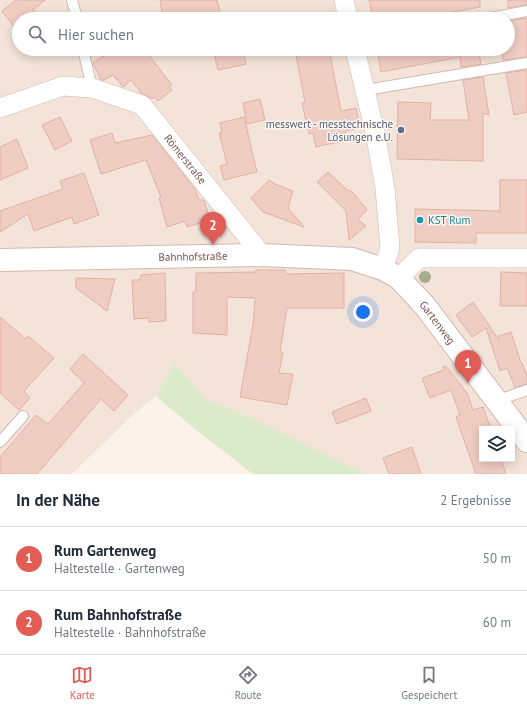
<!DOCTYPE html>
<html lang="de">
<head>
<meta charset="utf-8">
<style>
  body { margin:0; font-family:"PT Sans",sans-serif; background:#f2f2f3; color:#1f2937 }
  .controls { position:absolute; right:12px; bottom:12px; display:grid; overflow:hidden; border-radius:0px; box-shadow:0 2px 10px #0003 }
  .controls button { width:36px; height:36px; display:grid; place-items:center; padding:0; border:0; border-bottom:1px solid #e0e1e3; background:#fff; color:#1f2937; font:20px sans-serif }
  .you { position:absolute; left:363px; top:312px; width:14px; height:14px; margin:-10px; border:3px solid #fff; border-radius:50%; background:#1a73e8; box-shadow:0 0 0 6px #1a73e833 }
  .badge { display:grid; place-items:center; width:26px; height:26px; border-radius:50%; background:#e05c55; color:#fff; font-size:13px; font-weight:700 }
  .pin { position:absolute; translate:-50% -33px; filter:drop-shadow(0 1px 2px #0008) }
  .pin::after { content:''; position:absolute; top:21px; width:14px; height:12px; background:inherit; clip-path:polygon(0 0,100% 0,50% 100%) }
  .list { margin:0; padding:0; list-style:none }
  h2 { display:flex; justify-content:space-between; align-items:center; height:52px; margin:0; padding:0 16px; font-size:17px }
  h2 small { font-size:13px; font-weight:400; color:#747a83 }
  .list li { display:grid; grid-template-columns:26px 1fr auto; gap:12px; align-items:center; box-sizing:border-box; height:64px; padding:0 16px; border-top:1px solid #e0e1e3 }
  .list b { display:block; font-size:15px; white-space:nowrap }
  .list p { margin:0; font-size:13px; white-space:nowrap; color:#747a83 }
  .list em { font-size:13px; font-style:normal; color:#747a83 }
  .icon { flex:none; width:22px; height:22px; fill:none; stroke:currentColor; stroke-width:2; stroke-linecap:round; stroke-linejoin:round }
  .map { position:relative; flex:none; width:527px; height:474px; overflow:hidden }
  .search { position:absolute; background:#fff; box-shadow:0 2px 10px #0003; left:12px; right:12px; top:12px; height:44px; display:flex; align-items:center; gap:10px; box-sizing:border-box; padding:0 14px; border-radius:22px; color:#747a83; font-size:15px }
  .sheet { height:180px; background:#fff }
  nav { display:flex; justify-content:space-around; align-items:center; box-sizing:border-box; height:56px; border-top:1px solid #e0e1e3; background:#fff; font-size:11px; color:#747a83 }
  nav a { display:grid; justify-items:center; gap:2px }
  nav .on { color:#e05c55 }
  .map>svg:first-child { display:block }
  .residential { fill:#f3e3d8; fill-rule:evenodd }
  .green { fill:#dbeac8 }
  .building { fill:#f0cdc3; stroke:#e2b1a4 }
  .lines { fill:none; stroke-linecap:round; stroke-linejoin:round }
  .service-casing { stroke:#d0bab2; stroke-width:12 }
  .minor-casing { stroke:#d0bab2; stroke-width:20 }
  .tertiary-casing { stroke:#d0bab2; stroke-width:24 }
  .service { stroke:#fff; stroke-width:10 }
  .minor { stroke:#fff; stroke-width:19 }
  .tertiary { stroke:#fff; stroke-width:22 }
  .tree { fill:#a3ad8e }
  .service-dot { fill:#5c6f8a; stroke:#fef7f0; stroke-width:1.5 }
  .culture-dot { fill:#0f9aa8; stroke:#fef7f0; stroke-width:1.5 }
  .labels { text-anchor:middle; stroke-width:3; stroke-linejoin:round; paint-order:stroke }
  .service-label { font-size:11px; fill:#4e5e75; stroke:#fef7f0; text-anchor:end }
  .street-label { font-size:11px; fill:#76554e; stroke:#fef7f0 }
  .culture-label { font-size:11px; fill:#0d838f; stroke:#fef7f0; text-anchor:start }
</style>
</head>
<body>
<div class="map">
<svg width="527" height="474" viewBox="0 0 527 474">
  <rect width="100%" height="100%" fill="#fcf2ea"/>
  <path class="residential" d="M 0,0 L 527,0 L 527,474 L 365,474 L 247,416 L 205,399 L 175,363 L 156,396 L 136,412 L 72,474 L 0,474 ZM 19,19 L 508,19 L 508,49 L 19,49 ZM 482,429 L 512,429 L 512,459 L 482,459 Z"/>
  <path class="green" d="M 175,363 L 205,399 L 247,416 L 365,474 L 253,474 L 196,430 L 156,396 Z"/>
  <g class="building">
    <path d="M 16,0 L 45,0 L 33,10 L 40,19 L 19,19 L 19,33 L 2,11 Z"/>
    <path d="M 160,0 L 217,0 L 220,13 L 193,19 L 160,19 L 162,12 Z"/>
    <path d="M 369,0 L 480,0 L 480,7 L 417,19 L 373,19 Z"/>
    <path d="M 508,0 L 527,0 L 527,5 L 508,8 Z"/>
    <path d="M 527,18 L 527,57 L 503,60 L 501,49 L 508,49 L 508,21 Z"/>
    <path d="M 101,49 L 144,49 L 172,85 L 169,87 L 172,90 L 158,101 L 154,97 L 152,99 L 146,95 L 141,93 L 131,80 L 123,87 L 113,75 L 104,80 L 101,80 L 93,63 L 104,56 Z"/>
    <path d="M 213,49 L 243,49 L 246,64 L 218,70 Z"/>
    <path d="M 295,49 L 329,49 L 341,111 L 356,108 L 360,128 L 345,131 L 347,140 L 316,147 L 313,133 L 309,134 L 302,103 L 305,102 Z"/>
    <path d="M 377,49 L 478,49 L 481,64 L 461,67 L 460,57 L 381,72 Z"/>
    <path d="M 527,70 L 527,112 L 514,115 L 506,73 Z"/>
    <path d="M 483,77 L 489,115 L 483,113 L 483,161 L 397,159 L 398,102 L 431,103 L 430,120 L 469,120 L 463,80 Z"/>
    <path d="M 260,99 L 265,120 L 247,124 L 243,103 Z"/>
    <path d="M 60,117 L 72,141 L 55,150 L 42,125 Z"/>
    <path d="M 244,117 L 257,172 L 224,180 L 220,166 L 227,164 L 219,133 L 222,133 L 220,123 Z"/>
    <path d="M 112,133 L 115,143 L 152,135 L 195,189 L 199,200 L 204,200 L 210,220 L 187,227 L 185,221 L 167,227 L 159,198 L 161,197 L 146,160 L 101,174 L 90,140 Z"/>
    <path d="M 17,139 L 28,168 L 0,180 L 0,147 Z"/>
    <path d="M 328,172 L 348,191 L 350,190 L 355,195 L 367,210 L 358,219 L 366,226 L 349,240 L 346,211 L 317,182 Z"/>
    <path d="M 84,173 L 99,215 L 74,224 L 72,217 L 34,231 L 28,214 L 0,232 L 0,211 L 63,189 L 60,181 Z"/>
    <path d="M 269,180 L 275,184 L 293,191 L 288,208 L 304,227 L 263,212 L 251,198 Z"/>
    <path d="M 500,180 L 527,180 L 527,233 L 476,233 L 476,243 L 415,242 L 415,209 L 500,211 Z"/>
    <path d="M 256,270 L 285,270 L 286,274 L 344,273 L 344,308 L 287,308 L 280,352 L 283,352 L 279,373 L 293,374 L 287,405 L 240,397 L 253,325 L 255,298 L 227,297 L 227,335 L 193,333 L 193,292 L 196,292 L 196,273 L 256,272 Z"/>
    <path d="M 501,272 L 527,273 L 527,306 L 500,306 Z"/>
    <path d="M 165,273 L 166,321 L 149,322 L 149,318 L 134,319 L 132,280 L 140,280 L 141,275 Z"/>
    <path d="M 76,278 L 115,279 L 107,311 L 76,288 Z"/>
    <path d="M 473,302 L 499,340 L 499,336 L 511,332 L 521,363 L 522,363 L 527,376 L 527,384 L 515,387 L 507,368 L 500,371 L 486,328 L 472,337 L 456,315 Z"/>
    <path d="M 0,317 L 26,339 L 28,336 L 54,358 L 24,391 L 30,398 L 19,410 L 0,393 Z"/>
    <path d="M 83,354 L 128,395 L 114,411 L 101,399 L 37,474 L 0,474 L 0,457 L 36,415 L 48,424 L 84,383 L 70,369 Z"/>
    <path d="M 446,366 L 467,393 L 473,410 L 483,407 L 491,429 L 482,429 L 482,459 L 501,459 L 506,474 L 476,474 L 456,417 L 460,415 L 451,390 L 430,398 L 422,378 L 444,370 L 443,367 Z"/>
    <path d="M 366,398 L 371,411 L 337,424 L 332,412 Z"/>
    <path d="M 412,447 L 421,474 L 389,474 L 383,458 Z"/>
  </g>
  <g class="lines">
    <g class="service-casing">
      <g id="service">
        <path d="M 72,0 L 77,19"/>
        <path d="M 485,19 L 527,11"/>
        <path d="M 83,49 L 92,88"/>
        <path d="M 366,90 L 527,63"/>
        <path d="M 496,401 L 527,390"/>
        <path d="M 0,442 L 23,416"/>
      </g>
    </g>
    <g class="minor-casing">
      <g id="minor">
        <path d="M 344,0 L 348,19"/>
        <path d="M 355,49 L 375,132 L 385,188 L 390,248 L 383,269"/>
        <path id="s1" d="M 0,108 L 63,86 L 92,88 L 142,105 L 262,255"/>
        <path d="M 399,278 L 419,258 L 527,258"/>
      </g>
    </g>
    <g class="tertiary-casing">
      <g id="tertiary">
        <path id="s2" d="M 0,260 L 262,255 L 352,259 L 383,269 L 399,278 L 425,306 L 527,441"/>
      </g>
    </g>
    <use href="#service" class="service"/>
    <use href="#minor" class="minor"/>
    <use href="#tertiary" class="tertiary"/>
  </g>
  <circle class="tree" cx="425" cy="277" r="6"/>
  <circle class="service-dot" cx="401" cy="130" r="4"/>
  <circle class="culture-dot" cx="420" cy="220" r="4"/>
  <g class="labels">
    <g class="service-label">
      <text x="393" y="128">messwert - messtechnische<tspan x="393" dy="13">Lösungen e.U.</tspan></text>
    </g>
    <g class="street-label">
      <text dy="4" stroke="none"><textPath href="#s1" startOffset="218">Römerstraße</textPath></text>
      <text dy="4" stroke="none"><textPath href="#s2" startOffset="193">Bahnhofstraße</textPath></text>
      <text dy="4" stroke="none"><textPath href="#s2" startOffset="462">Gartenweg</textPath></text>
    </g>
    <g class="culture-label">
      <text x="428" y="224">KST Rum</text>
    </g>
  </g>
</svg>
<div class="controls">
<button><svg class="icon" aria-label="layers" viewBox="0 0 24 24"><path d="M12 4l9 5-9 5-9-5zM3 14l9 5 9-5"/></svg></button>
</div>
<div class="you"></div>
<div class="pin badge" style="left:468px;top:383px">1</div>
<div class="pin badge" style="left:213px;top:245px">2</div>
<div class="search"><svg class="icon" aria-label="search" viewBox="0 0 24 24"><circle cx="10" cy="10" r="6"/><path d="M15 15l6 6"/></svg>Hier suchen</div>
</div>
<section class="sheet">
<h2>In der Nähe<small>2 Ergebnisse</small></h2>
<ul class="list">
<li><span class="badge">1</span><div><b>Rum Gartenweg</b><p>Haltestelle · Gartenweg</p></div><em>50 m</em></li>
<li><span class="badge">2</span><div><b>Rum Bahnhofstraße</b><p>Haltestelle · Bahnhofstraße</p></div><em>60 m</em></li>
</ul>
</section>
<nav>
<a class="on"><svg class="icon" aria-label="map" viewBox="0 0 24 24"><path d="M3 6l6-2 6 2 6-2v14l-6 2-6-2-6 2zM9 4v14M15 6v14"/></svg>Karte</a>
<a><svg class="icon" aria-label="directions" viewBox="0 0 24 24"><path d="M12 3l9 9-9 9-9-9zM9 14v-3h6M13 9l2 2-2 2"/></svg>Route</a>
<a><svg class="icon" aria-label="saved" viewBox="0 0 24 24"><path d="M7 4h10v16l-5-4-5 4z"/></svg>Gespeichert</a>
</nav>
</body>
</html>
